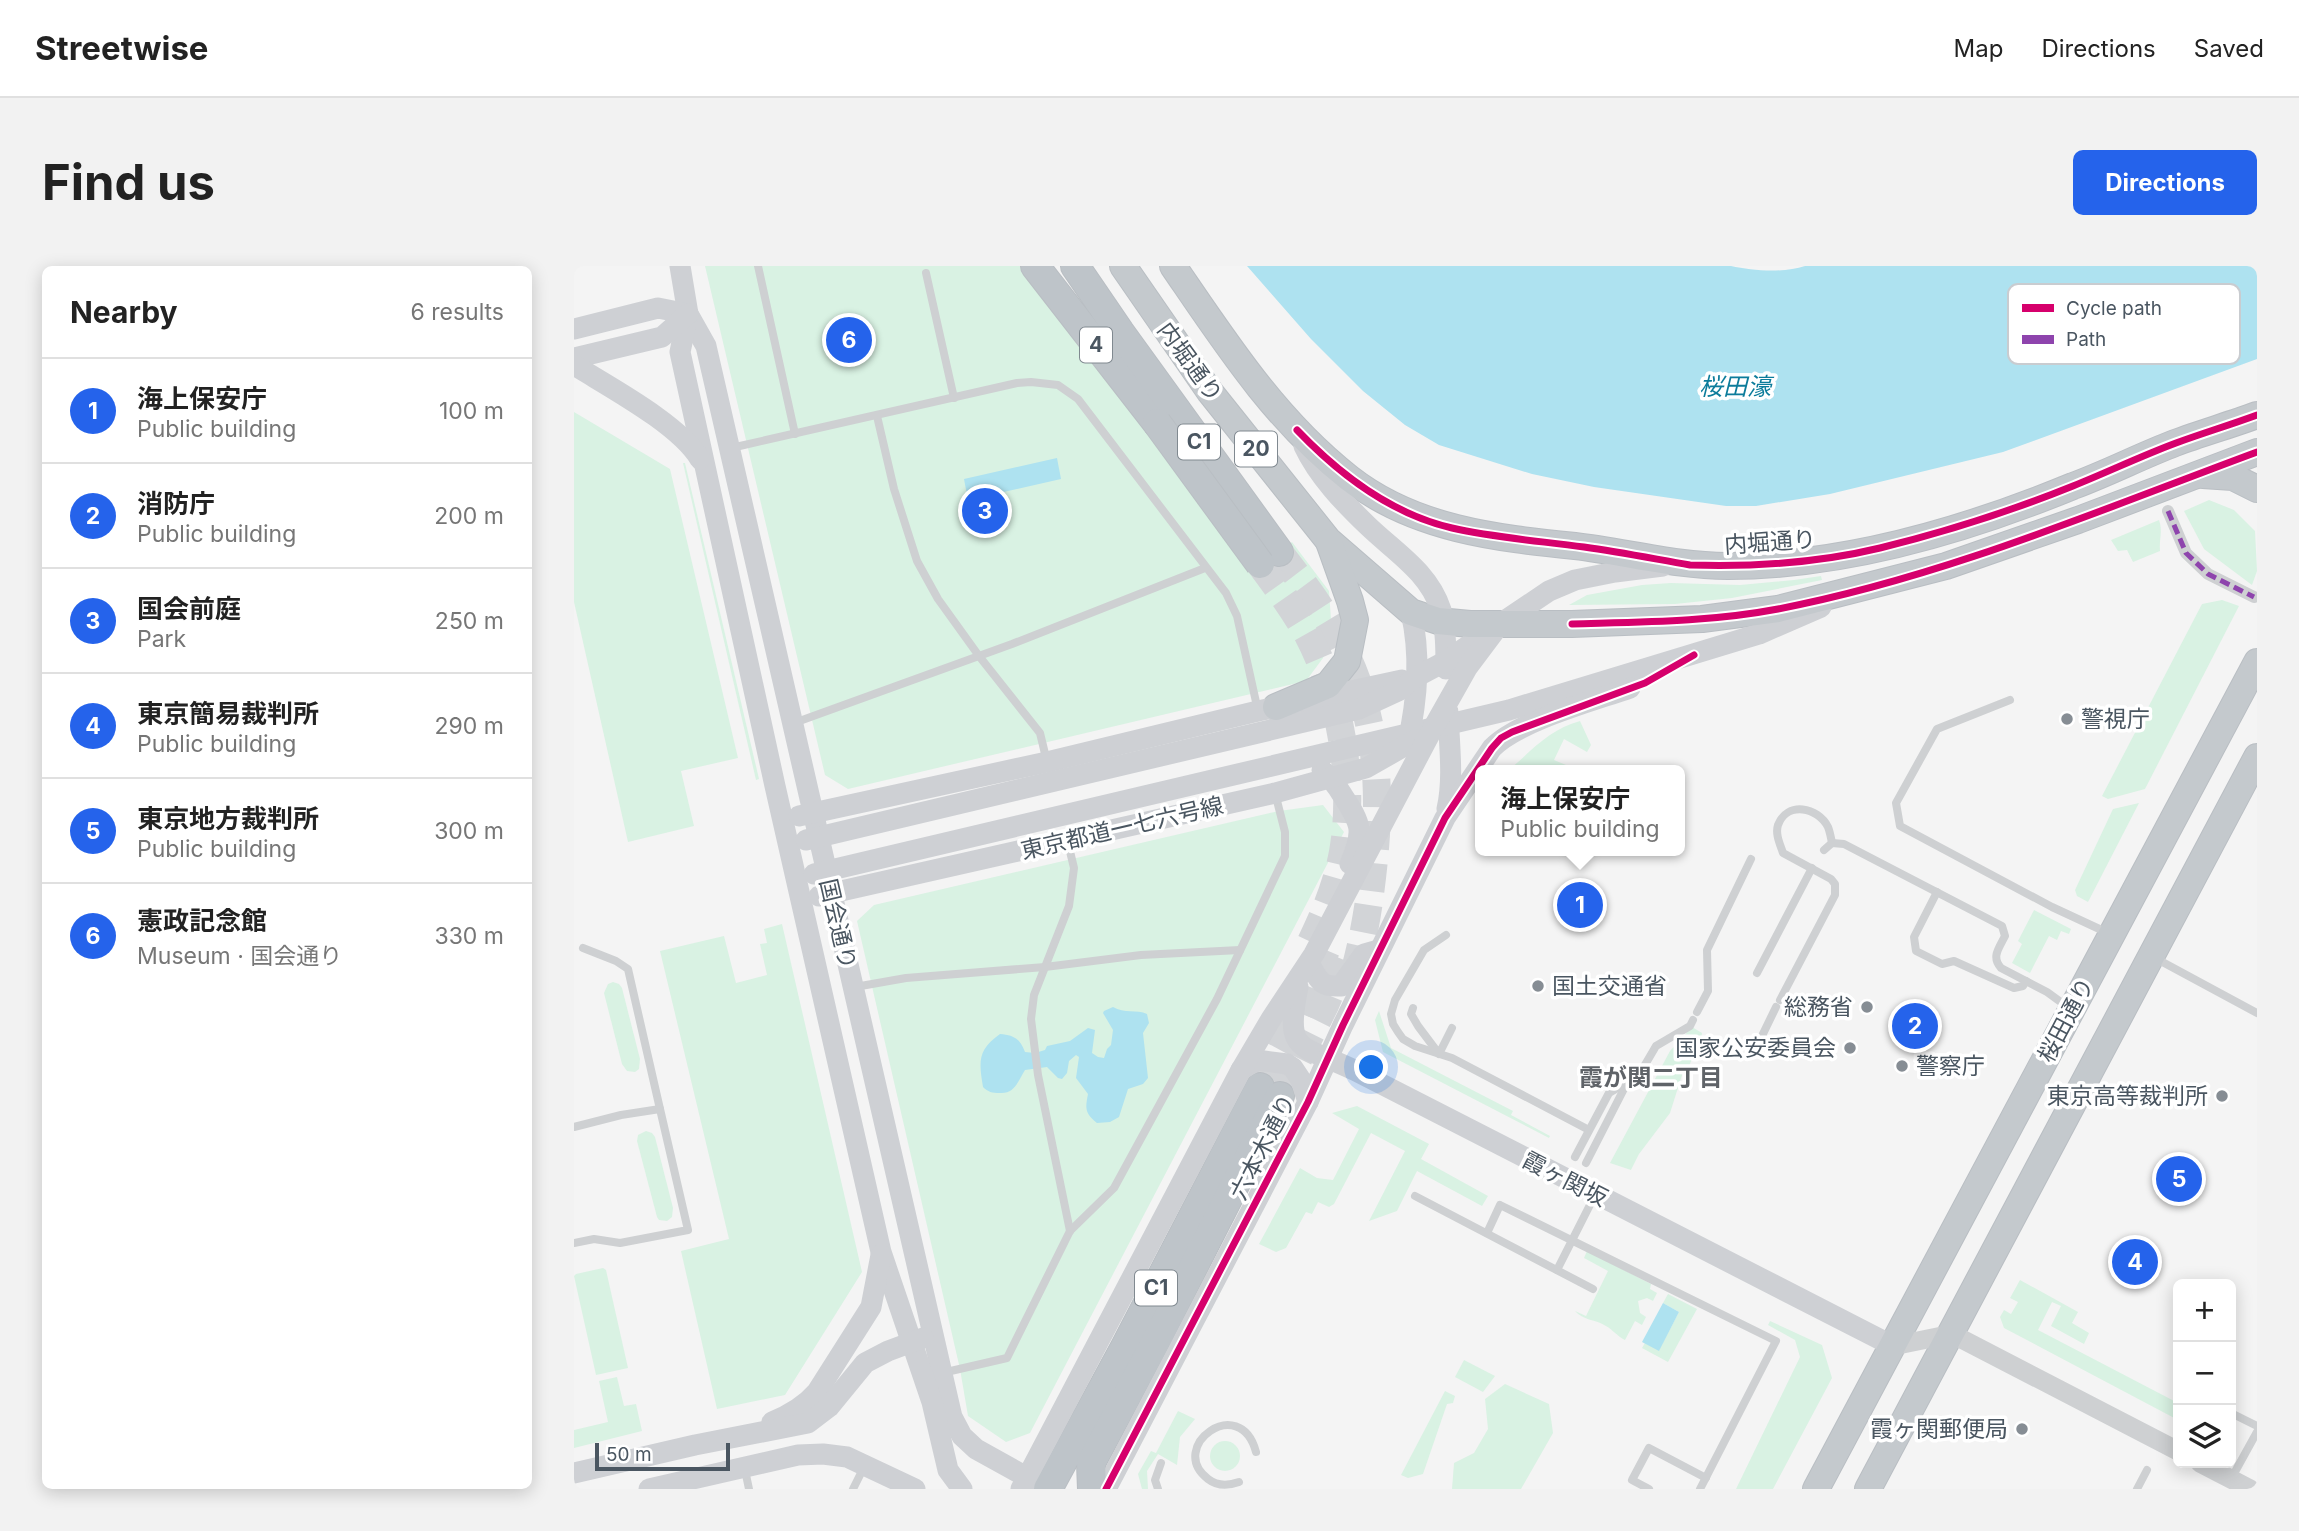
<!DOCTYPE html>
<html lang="en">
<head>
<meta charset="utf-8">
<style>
  body { margin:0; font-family:Inter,"Noto Sans JP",sans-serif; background:#f2f2f2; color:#222 }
  .controls { position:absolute; right:21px; bottom:21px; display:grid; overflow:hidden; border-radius:10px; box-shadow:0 4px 18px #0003 }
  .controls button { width:63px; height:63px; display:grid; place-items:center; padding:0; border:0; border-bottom:2px solid #e0e0e0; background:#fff; color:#222; font:35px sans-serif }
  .scale { position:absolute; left:21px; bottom:18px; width:135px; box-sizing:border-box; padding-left:7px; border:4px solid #4a5661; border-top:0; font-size:19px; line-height:24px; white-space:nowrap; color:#4a5661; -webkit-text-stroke:5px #fff; paint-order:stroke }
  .you { position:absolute; left:798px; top:802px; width:24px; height:24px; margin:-18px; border:5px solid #fff; border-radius:50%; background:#1a73e8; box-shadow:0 0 0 10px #1a73e833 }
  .badge { display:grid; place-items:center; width:46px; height:46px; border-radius:50%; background:#2563eb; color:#fff; font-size:23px; font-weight:700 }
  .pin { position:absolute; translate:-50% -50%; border:4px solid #fff; box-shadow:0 2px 7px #0006 }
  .popup { position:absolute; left:901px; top:499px; width:210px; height:91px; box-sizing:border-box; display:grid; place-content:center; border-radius:10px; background:#fff; filter:drop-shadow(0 2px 5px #0005); font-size:23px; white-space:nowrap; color:#767676 }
  .popup b { font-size:26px; color:#222 }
  .popup::after { content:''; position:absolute; left:50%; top:100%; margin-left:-14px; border:14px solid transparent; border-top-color:#fff }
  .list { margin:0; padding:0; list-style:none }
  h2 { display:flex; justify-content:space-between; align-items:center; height:91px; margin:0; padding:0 28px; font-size:30px }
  h2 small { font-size:23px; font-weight:400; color:#767676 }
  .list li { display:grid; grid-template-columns:46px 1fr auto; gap:21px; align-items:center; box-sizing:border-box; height:105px; padding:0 28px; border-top:2px solid #e0e0e0 }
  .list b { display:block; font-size:26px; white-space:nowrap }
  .list p { margin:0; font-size:23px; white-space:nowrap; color:#767676 }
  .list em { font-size:23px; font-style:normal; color:#767676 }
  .icon { flex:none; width:38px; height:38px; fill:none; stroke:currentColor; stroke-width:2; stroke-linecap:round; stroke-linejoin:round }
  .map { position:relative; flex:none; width:1683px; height:1223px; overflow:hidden; border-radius:10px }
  header { display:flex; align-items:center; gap:42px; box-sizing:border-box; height:98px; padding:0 35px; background:#fff; border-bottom:2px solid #e0e0e0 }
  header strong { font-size:33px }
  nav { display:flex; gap:38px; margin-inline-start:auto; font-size:24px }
  .intro { display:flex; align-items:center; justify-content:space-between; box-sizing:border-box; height:168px; padding:0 42px }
  h1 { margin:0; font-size:49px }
  .button { padding:18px 32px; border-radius:10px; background:#2563eb; color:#fff; font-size:24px; font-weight:700 }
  main { display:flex; gap:42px; padding:0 42px }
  aside { flex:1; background:#fff; border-radius:10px; box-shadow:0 4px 18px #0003 }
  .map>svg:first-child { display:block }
  .green { fill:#d9f2e3 }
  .water { fill:#aee2f0 }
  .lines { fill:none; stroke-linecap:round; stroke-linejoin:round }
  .motorway-tunnel { stroke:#d2d4d7; stroke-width:28; stroke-dasharray:28 14; stroke-linecap:butt }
  .trunk-casing { stroke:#b9bec3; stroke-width:28 }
  .motorway-casing { stroke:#b9bec3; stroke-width:30 }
  .service { stroke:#ced0d2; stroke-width:8 }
  .pedestrian { stroke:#ced0d2; stroke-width:12 }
  .tertiary { stroke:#ced0d2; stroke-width:19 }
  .secondary { stroke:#ced0d4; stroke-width:21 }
  .trunk { stroke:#c4c9cd; stroke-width:26 }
  .motorway { stroke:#bec4c9; stroke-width:28 }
  .motorway-bridge-casing { stroke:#b9bec3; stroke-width:30; stroke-linecap:butt }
  .motorway-bridge { stroke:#bec4c9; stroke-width:28 }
  .quiet { stroke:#8e44ad; stroke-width:5; stroke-dasharray:10 5; stroke-linecap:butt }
  .cycleway-casing { stroke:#fff; stroke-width:11 }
  .cycleway { stroke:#d6006c; stroke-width:7 }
  .poi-dot { fill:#868d94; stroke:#fff; stroke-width:2.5 }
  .labels { text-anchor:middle; stroke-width:7; stroke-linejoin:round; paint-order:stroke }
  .shield { fill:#fff; stroke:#808990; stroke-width:2 }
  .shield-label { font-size:21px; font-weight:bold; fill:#4a5661 }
  .street-label { font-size:23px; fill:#4a5661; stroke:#fff }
  .poi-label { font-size:23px; fill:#4a5661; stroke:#fff; text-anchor:end }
  .water-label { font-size:24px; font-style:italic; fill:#0c7c9b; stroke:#fff }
  .neighbourhood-label { font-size:24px; font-weight:bold; fill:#5f6368; stroke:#fff }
  .key { fill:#fff; stroke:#c9ccd0; stroke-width:2 }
  .key-label { font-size:19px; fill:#4a5661 }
</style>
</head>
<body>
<header>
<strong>Streetwise</strong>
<nav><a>Map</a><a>Directions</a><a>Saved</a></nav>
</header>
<div class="intro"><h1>Find us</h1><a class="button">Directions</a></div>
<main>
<aside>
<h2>Nearby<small>6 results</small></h2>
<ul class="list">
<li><span class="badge">1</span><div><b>海上保安庁</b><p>Public building</p></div><em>100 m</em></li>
<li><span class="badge">2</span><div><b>消防庁</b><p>Public building</p></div><em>200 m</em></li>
<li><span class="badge">3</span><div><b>国会前庭</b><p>Park</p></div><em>250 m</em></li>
<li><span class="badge">4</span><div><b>東京簡易裁判所</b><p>Public building</p></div><em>290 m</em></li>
<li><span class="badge">5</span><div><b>東京地方裁判所</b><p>Public building</p></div><em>300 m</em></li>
<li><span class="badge">6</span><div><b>憲政記念館</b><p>Museum · 国会通り</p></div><em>330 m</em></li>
</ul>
</aside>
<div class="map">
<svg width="1683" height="1223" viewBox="0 0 1683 1223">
  <rect width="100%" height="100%" fill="#f4f4f4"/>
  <g class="green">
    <path d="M 131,0 L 446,0 L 544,123 L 678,305 L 718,276 L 755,325 L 758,368 L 749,392 L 732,415 L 274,523 L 251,509 Z"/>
    <path d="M 0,146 L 96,203 L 164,492 L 107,505 L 120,560 L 54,576 L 0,336 Z"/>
    <path d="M 109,197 L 111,197 L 185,513 L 182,514 Z"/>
    <path d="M 1635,234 L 1660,244 L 1681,265 L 1683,305 L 1678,319 L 1630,283 L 1610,245 Z"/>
    <path d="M 1585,254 C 1589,265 1585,273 1586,285 L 1559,296 L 1553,284 L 1544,285 L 1537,274 Z"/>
    <path d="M 1247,310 L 1248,314 L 1158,332 L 1101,338 L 995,339 L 1013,329 L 1068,319 L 1097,317 L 1166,319 L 1220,314 Z"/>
    <path d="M 1648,334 L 1665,340 L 1571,523 L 1534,533 L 1528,530 L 1628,338 Z"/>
    <path d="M 1006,455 L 1017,479 L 1013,486 L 990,473 L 980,494 L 1004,504 L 935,504 C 958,484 976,463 1006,455 Z"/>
    <path d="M 1565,537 L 1514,636 L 1503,630 L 1501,624 L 1539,543 Z"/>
    <path d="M 749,539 L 770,566 L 456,1167 L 432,1176 L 394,1150 L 386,1103 L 283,655 L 300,639 L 705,545 Z"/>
    <path d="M 1460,644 L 1497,663 L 1495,668 L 1487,665 L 1483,674 L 1475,670 L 1456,707 L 1438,697 L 1448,678 L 1444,675 Z"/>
    <path d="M 208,658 L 288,1006 L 211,1129 L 143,1143 L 107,985 L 155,973 L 86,685 L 150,670 L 162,717 L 193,709 L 186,678 L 193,677 L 190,663 Z"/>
    <path d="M 39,716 L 45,718 L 48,722 L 66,793 L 65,803 L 61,806 L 53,805 L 48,798 L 30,727 L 34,718 Z"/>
    <path d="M 805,745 L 817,782 L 939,845 L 937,849 L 976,870 L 975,872 L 809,786 L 801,754 Z"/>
    <path d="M 1118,761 L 1128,767 L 1126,780 L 1122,780 L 1113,807 L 1109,806 L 1096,847 L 1065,888 L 1057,904 L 1036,897 L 1096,785 Z"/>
    <path d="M 783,840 L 855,878 L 847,893 L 914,930 L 908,940 L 843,905 L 823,945 L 795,955 L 831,885 L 797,867 L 760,938 L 755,941 L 744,936 L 738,948 L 732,946 L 712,982 L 702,986 L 685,978 L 726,902 L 743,912 L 759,914 L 785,863 L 758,847 Z"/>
    <path d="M 72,865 L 78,867 L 81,871 L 99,942 L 98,951 L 93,955 L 85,954 L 83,951 L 63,875 L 64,869 Z"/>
    <path d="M 1013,985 L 1077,1018 L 1076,1023 L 1083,1027 L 1079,1035 L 1073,1032 L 1064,1035 L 1066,1047 L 1072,1051 L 1068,1059 L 1061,1055 L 1051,1074 C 1043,1070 1039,1064 1032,1060 C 1021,1053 1010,1055 1001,1045 L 1012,1050 L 1034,1005 L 1010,992 Z"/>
    <path d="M 29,1002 L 32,1004 L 54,1102 L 22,1109 L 0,1010 L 2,1008 Z"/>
    <path d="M 1446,1014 L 1504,1046 L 1498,1057 L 1515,1067 L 1510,1078 L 1477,1060 L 1487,1040 L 1478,1036 L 1464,1064 L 1604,1137 L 1604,1154 L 1430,1062 L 1426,1051 L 1430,1044 L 1437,1048 L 1444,1036 L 1436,1032 Z"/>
    <path d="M 1094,1028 L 1123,1043 L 1094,1096 L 1068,1082 L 1071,1077 L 1085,1084 L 1105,1046 L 1089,1037 Z"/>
    <path d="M 1196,1055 L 1248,1079 L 1258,1112 L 1199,1223 L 1162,1223 L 1226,1091 L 1221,1074 L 1194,1059 Z"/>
    <path d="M 890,1094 L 921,1110 L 909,1126 L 881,1111 Z"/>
    <path d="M 43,1111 L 50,1140 L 62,1138 L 68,1165 L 0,1182 L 0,1164 L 34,1156 L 25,1115 Z"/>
    <path d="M 931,1118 L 975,1138 L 979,1167 L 947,1223 L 878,1223 L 880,1197 L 900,1187 L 914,1163 L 911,1133 Z"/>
    <path d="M 871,1125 L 881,1130 L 879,1137 L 873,1138 L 849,1208 L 834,1212 L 827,1209 Z"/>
    <path d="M 604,1145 L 621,1153 L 606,1171 L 603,1199 L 584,1188 L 573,1205 L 574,1223 L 568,1223 L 564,1208 L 577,1185 L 582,1187 Z"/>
    <circle cx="651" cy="1190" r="15"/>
  </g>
  <g class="water">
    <path d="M 673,0 L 1157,0 C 1179,5 1210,7 1231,0 L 1683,0 L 1683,93 L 1429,186 L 1256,228 L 1182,240 L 1152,240 L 1020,221 L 958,208 L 865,179 L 831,159 L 789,125 L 737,73 Z"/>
    <path d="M 483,192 L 487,213 L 394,234 L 390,213 Z"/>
    <path d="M 539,741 C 550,748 563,743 573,748 L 575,757 L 569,767 L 574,812 L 569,818 L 554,823 L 545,851 L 536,856 L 523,857 C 511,847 511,843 514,828 L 502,812 L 505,791 L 502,789 L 495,795 L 493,807 L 488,813 L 484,812 L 473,801 L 451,804 C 444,815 441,828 426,827 C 418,827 414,826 409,821 C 405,796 403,784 426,768 C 440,769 446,773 451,786 L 461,787 L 471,784 L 473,780 L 496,775 L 514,762 L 521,764 L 518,787 L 524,791 L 530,792 L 533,783 L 537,779 L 539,764 L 529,747 L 530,745 Z"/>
    <path d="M 1089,1037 L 1105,1046 L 1085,1085 L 1068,1076 Z"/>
  </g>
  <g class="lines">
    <g class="motorway-tunnel">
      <path d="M 705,286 C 721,307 738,328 752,351 C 799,427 809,505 800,593 C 796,634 790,674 778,714"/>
      <path d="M 686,298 C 703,321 720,344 734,369 C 767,432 781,516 769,586 C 763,618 751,647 737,676"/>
      <path d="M 686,821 L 722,755 L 752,684"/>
      <path d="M 706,830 L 751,739 L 770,694"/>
    </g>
    <g class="trunk-casing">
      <g id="trunk">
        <path d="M 549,0 L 636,126 L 754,274 L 837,346 L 864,355 L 896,358 L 998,358 L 1128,353 L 1204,343 L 1372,300 L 1504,254 L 1683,186"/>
        <path d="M 599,0 C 651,76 701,154 775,212 C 840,263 922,272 1001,280 C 1052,286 1102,300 1154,300 C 1270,300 1392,264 1499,220 C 1534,207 1567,190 1601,177 C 1628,167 1656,159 1683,149"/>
        <path d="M 1629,209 L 1659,211 L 1683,223"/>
        <path d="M 702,441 L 754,419 L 773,395 L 781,354 L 776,335 L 755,276"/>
        <path d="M 1242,1223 L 1683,396"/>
        <path d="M 1294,1223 L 1683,491"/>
      </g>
    </g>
    <g class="motorway-casing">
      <g id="motorway">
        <path d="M 461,0 L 583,157"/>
        <path d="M 501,0 L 546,66 L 705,286"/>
        <path d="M 474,1223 L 551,1081 L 686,821"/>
        <path d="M 518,1223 L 517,1197 L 583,1073 L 706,830"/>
      </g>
    </g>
    <g class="service">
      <path d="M 184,0 L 221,168"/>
      <path d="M 352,7 L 380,132"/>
      <path d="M 303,150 L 320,223 L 343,295 L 364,333 L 405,390 L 466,467 L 473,496"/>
      <path d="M 157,182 L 443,117 L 457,116 L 484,119 L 504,133 L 652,327 L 663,350 L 684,445"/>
      <path d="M 1436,434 L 1363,463 L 1322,537 L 1326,560 L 1478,641 L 1534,667"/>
      <path d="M 220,457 L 438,378 L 631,302"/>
      <path d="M 494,577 L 500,602 L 495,640 L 460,729 L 457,753 L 464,809 L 496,965"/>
      <path d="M 1250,584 L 1258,577 L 1270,578 L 1428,660 L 1431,670 C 1425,682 1417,691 1427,702 L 1473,726 L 1495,742"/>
      <path d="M 1363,626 L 1340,671 L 1342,685 L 1368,698 L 1380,695 L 1440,722 L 1449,720 L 1452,715"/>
      <path d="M 872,669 L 850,684 L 821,734 L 817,748 L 819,758 L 824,766 L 829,773 L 841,780 L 878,792 L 1015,864"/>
      <path d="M 1581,692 L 1683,747"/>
      <path d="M 1183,707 L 1238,602"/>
      <path d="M 281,721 L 332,712 L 471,701 L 567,689 L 666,684"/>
      <path d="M 1206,734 L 1261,629 L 1261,618 L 1257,613 L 1209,587 C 1206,578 1201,568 1204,559 C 1213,535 1244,541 1254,561 C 1256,566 1257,572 1258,577"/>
      <path d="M 839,742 L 837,748 L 844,760 L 865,788 L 878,762"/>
      <path d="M 1123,746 L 1134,725 L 1133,684 L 1177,593"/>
      <path d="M 1187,772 L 1202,741"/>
      <path d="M 0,861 L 47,849 L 86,843 L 54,703 L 42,695 L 9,682"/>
      <path d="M 1001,891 L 1035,827 L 1065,809 L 1082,780 L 1116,760 L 1119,754"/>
      <path d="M 1012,897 L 1053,817"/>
      <path d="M 841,930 L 1019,1023"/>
      <path d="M 913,967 L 926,939 L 1202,1075 L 1126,1223"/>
      <path d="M 0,977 L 20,973 L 46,977 L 114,964 L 86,843"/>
      <path d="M 983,1004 L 1021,929"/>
      <path d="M 368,1107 L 433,1092 L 496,965 L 540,922 L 643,733 L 711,590 L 711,566 L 701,527"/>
      <path d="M 1657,1147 L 1683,1160"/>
      <path d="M 171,1204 L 175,1223"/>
      <path d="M 1657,1213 L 1683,1166"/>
      <path d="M 665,1216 C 654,1220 643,1220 634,1213 C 592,1181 666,1126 682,1186"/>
      <path d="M 279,1223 L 290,1201"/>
      <path d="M 584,1223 L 581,1214 L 587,1197"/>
      <path d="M 1075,1223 L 1058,1214 L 1075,1182 L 1132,1212"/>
      <path d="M 1563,1223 L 1573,1204"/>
    </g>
    <path class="pedestrian" d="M 1594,245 L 1612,287 L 1634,308 L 1680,331"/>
    <g class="tertiary">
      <path d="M 1319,1080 L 1378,1068 L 1604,1185"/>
      <path d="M 1626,1197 L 1676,1223"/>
    </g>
    <g class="secondary">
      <path d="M 106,0 L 114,48 L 132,80 L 378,1151 L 388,1170 L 402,1183 L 474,1223"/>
      <path d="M 114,48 L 106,86 L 201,520 L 307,986 L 358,1136 L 374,1204 L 388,1223"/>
      <path d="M 0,63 L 84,42 L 114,48"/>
      <path d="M 0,92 L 88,71 L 114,48"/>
      <path d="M 0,99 C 35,121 105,158 126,193"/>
      <path d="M 730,180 C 744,210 770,237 794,260 C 821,286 855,306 867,344 C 872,364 872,384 872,403"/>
      <path d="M 833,480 C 843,437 847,389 837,346"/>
      <path d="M 748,504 C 757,512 763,520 769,530 C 788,559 790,565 776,598"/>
      <path d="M 873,543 C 880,513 875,477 874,446"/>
      <path d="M 225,550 L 473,496 L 684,445 L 828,414"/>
      <path d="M 232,574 L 785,443 L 824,425 L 842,411 L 872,395 L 912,367"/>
      <path d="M 240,608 L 935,444 L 1185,368 L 1247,341"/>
      <path d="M 245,630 L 701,527 L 792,502 L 841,474"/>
      <path d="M 735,697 C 745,714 745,721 767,720 L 790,688 L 804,684"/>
      <path d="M 724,721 C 710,788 726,778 780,804 L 1319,1080"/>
      <path d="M 667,804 L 683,794 L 713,798 L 719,802 L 727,814 L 734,836"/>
      <path d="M 198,1156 C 216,1149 230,1141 243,1126 L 297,1041 L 307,989"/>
      <path d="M 0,1207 L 121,1179 L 234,1157 L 255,1141 L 291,1097 L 314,1085 L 349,1072"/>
      <path d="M 75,1223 L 224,1189 L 249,1188 L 273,1191 L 341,1223"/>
      <path d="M 447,1223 L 667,804 L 697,753 L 740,688 L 858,464 L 893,402 L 926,358 L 975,325 L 1001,314 L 1041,306 L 1089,300"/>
      <path d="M 532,1223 L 734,836 L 769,759 L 871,552 L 918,482 C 944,455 1019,435 1056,422"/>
    </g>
    <use href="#trunk" class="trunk"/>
    <use href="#motorway" class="motorway"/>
    <g class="motorway-bridge-casing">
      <path id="motorway-bridge" d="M 583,157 L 686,298"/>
    </g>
    <use href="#motorway-bridge" class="motorway-bridge"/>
    <path class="quiet" d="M 1594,245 L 1612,287 L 1634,308 L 1680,331"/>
    <g class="cycleway-casing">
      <g id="cycleway">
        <path d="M 723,164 C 766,209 817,248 878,262 C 922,272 966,275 1010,281 C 1046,286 1081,293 1116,299 C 1179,301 1244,297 1306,282 C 1371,266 1437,245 1499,220 C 1534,206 1567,190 1602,177 C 1629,167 1656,159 1683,149"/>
        <path d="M 998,358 C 1067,356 1136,356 1204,343 C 1370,311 1526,244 1683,186"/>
        <path d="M 532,1223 L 734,836 L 769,759 L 871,552 L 918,482 L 927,472 L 938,466 L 1071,417 L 1120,389"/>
      </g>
    </g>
    <use href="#cycleway" class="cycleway"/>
  </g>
  <g class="poi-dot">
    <circle cx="1493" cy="453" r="7"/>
    <circle cx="964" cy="720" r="7"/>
    <circle cx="1293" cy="741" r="7"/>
    <circle cx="1276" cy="782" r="7"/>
    <circle cx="1328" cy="800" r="7"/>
    <circle cx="1648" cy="830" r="7"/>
    <circle cx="1448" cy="1163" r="7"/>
  </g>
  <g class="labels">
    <g class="shield">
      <rect x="506" y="61.5" width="32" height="35" rx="5"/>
      <rect x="604" y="158.5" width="42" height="35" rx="5"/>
      <rect x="661" y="165.5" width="42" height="35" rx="5"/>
      <rect x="561" y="1004.5" width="42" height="35" rx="5"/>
    </g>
    <g class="shield-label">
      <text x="522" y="86">4</text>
      <text x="625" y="183">C1</text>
      <text x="682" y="190">20</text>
      <text x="582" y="1029">C1</text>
    </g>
    <g class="street-label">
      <text transform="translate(616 96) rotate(54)" y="8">内堀通り</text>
      <text transform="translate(1196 276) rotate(-4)" y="8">内堀通り</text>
      <text transform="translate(548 562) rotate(-13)" y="8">東京都道一七六号線</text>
      <text transform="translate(264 658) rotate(77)" y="8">国会通り</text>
      <text transform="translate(1492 754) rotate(-62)" y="8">桜田通り</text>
      <text transform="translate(689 881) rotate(-63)" y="8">六本木通り</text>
      <text transform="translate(991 913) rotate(27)" y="8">霞ヶ関坂</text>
    </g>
    <g class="poi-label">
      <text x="1507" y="461" text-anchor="start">警視庁</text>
      <text x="978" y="728" text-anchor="start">国土交通省</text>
      <text x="1279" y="749">総務省</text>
      <text x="1262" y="790">国家公安委員会</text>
      <text x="1342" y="808" text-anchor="start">警察庁</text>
      <text x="1634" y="838">東京高等裁判所</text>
      <text x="1434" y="1171">霞ヶ関郵便局</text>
    </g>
    <g class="water-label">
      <text x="1161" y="129">桜田濠</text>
    </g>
    <g class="neighbourhood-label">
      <text x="1077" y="820">霞が関二丁目</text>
    </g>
  </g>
  <rect x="1434" y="18" width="232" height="80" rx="10" class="key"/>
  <rect x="1448" y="38" width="32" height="8" fill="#d6006c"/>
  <rect x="1448" y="69" width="32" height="9" fill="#8e44ad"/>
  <g class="key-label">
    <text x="1492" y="49">Cycle path</text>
    <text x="1492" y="80">Path</text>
  </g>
</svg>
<div class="controls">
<button>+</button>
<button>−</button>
<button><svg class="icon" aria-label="layers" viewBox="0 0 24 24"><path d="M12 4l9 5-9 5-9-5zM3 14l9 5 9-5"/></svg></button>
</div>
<div class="scale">50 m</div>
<div class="you"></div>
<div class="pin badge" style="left:1006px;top:639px">1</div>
<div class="popup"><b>海上保安庁</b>Public building</div>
<div class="pin badge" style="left:1341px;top:760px">2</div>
<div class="pin badge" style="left:411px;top:245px">3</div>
<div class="pin badge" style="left:1561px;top:996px">4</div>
<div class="pin badge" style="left:1605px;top:913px">5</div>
<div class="pin badge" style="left:275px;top:74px">6</div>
</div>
</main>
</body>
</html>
